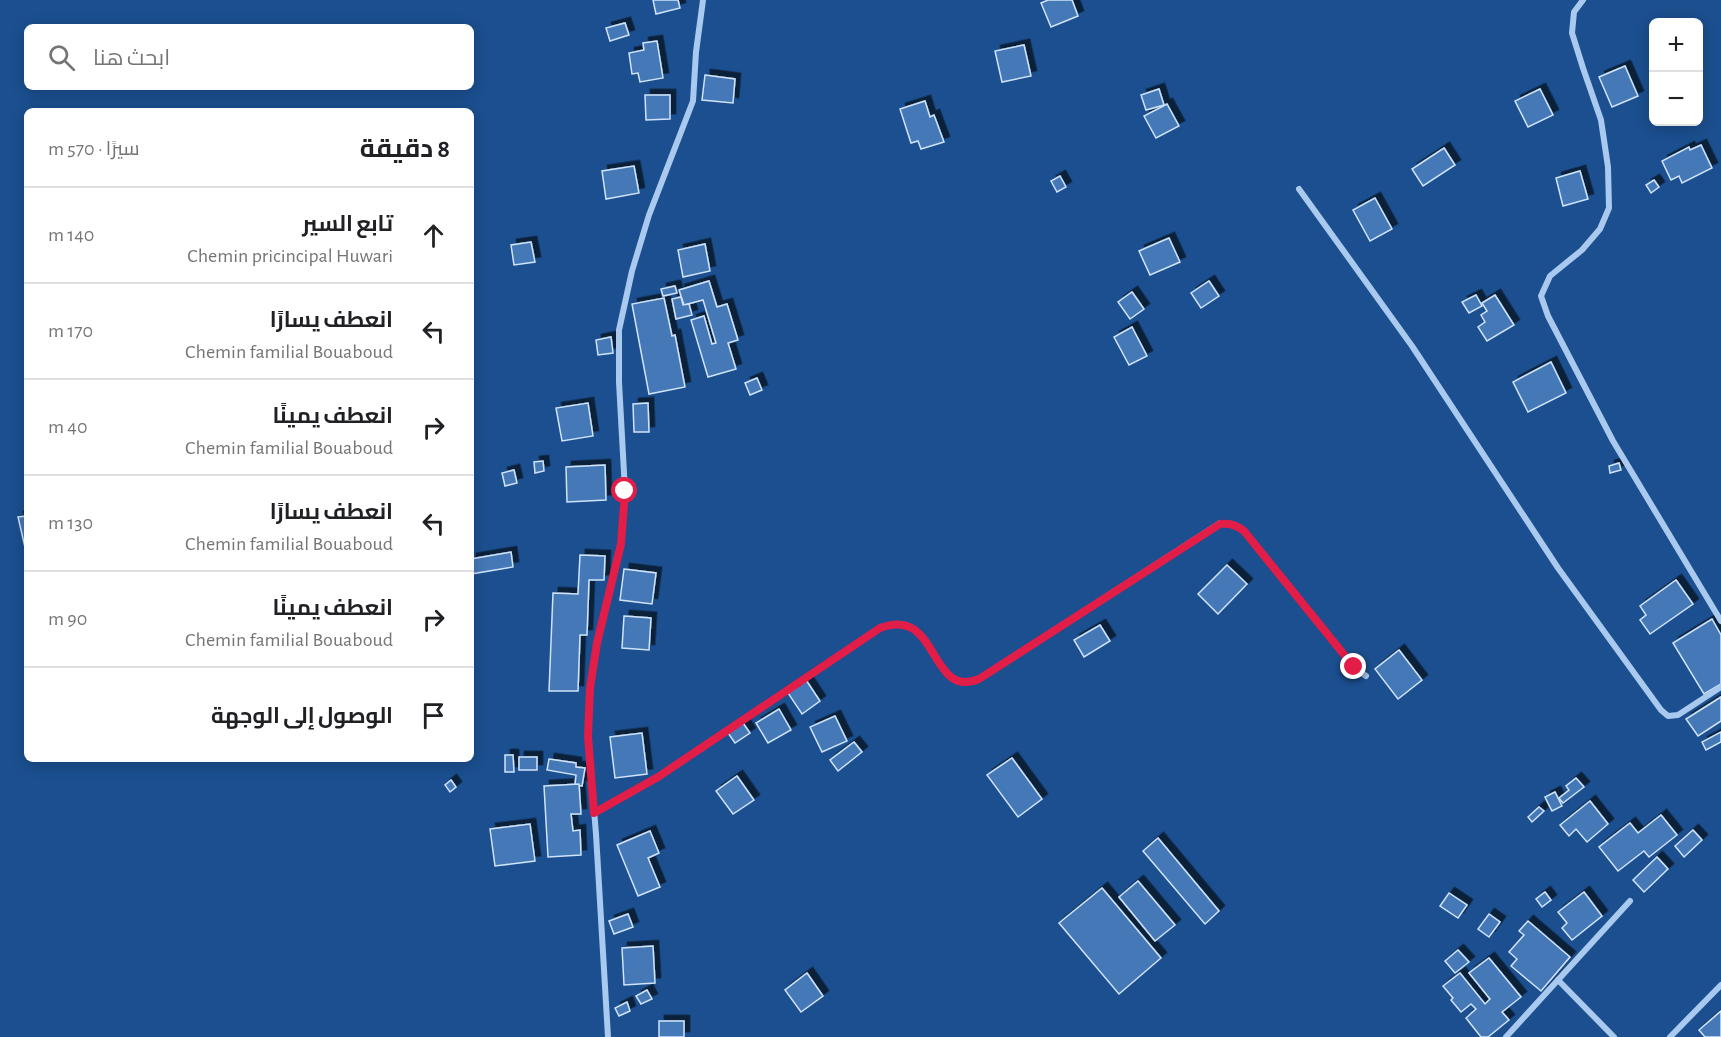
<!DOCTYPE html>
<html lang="ar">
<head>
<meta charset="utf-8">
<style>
  body { margin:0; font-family:"Alegreya Sans",Cairo,sans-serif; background:#f6f6f6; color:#202124; direction:rtl }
  .controls { position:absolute; right:18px; top:18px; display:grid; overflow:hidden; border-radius:9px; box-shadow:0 3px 15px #0003 }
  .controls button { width:54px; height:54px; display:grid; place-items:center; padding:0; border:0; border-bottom:2px solid #e0e0e0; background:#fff; color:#202124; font:30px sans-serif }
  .stop { position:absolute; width:18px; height:18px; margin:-14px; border:4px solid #e11d48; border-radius:50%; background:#fff }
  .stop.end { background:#e11d48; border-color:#fff; box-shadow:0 2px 6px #0008 }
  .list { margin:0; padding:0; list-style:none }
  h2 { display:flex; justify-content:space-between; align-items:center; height:78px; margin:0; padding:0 24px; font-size:26px }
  h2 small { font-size:20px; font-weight:400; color:#757577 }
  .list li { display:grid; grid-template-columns:39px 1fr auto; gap:18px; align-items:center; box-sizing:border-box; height:96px; padding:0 24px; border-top:2px solid #e0e0e0 }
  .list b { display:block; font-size:22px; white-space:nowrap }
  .list p { margin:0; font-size:20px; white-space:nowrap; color:#757577 }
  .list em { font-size:20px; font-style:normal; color:#757577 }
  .icon { flex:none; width:33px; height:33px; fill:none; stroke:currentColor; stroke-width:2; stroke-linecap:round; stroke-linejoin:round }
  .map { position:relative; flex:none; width:1721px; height:1037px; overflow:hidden; direction:ltr }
  .search { position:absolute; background:#fff; box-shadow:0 3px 15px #0003; left:24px; top:24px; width:450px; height:66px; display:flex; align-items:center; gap:15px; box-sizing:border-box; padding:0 21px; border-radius:9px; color:#757577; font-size:22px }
  .panel { position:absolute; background:#fff; box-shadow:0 3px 15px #0003; left:24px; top:108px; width:450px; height:654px; border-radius:9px; direction:rtl }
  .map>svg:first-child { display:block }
  .building { fill:#4478b7; stroke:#cfe3fa; stroke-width:1.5; filter:url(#shadow) }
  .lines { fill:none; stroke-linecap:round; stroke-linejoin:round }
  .minor { stroke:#a9c9ee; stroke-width:6 }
  .route { stroke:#e11d48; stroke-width:8 }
</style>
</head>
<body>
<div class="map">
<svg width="1721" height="1037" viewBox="0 0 1721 1037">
  <defs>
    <filter id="shadow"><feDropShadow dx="5.5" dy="-5.5" stdDeviation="0" flood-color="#0009"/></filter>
  </defs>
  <rect width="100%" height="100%" fill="#1b4f8f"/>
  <g class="building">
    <path d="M 653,0 L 678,0 L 680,8 L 656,14 Z"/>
    <path d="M 1048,0 L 1072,0 L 1078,16 L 1051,27 L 1041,3 Z"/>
    <path d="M 625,23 L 629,35 L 610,41 L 606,28 Z"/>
    <path d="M 657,41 L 663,78 L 640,82 L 638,73 L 632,74 L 629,53 L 644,50 L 643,43 Z"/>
    <path d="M 1024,45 L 1031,76 L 1002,82 L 995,51 Z"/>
    <path d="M 1625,66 L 1638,96 L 1612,107 L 1599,77 Z"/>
    <path d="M 705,75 L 735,79 L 733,103 L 702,100 Z"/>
    <path d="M 1159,89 L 1164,105 L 1146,110 L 1141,95 Z"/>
    <path d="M 1540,89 L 1553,115 L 1528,127 L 1515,101 Z"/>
    <path d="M 645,95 L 670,95 L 670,119 L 646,120 Z"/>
    <path d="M 925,101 L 930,117 L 934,115 L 944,142 L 921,149 L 918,141 L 911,143 L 900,109 Z"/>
    <path d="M 1167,104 L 1179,126 L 1156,138 L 1144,116 Z"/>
    <path d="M 1701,145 L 1712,168 L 1682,183 L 1679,176 L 1671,180 L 1662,161 L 1689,147 L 1690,150 Z"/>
    <path d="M 1444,148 L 1455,165 L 1423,186 L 1412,169 Z"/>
    <path d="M 634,166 L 639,193 L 606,199 L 602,171 Z"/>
    <path d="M 1580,171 L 1588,199 L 1563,206 L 1556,178 Z"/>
    <path d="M 1060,176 L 1066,187 L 1057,192 L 1051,181 Z"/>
    <path d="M 1654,180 L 1659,187 L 1651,193 L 1646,185 Z"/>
    <path d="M 1375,198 L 1392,229 L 1370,241 L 1353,210 Z"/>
    <path d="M 1169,238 L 1180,262 L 1150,275 L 1139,251 Z"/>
    <path d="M 531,242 L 535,262 L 514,265 L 511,245 Z"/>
    <path d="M 705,244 L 710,271 L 683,277 L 678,250 Z"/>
    <path d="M 709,281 L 717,307 L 727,304 L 738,340 L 728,343 L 736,369 L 708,377 L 691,320 L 704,316 L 712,344 L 716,343 L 703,300 L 684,305 L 679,290 Z"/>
    <path d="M 1209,281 L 1219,296 L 1201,308 L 1191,293 Z"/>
    <path d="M 675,286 L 677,293 L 663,296 L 661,289 Z"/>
    <path d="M 1132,292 L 1144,309 L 1130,319 L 1118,302 Z"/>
    <path d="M 1476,295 L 1482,306 L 1469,313 L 1462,302 Z"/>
    <path d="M 1495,295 L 1514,325 L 1487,341 L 1478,327 L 1485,322 L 1481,315 L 1487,311 L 1482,303 Z"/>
    <path d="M 681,297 L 683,305 L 689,304 L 692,315 L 676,319 L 672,299 Z"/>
    <path d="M 664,298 L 672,336 L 675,335 L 685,387 L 649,394 L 632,304 Z"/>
    <path d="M 1132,327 L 1147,356 L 1129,365 L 1114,337 Z"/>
    <path d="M 611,337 L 613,353 L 598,355 L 596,340 Z"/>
    <path d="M 1551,362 L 1566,393 L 1528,412 L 1513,382 Z"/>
    <path d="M 757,378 L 762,390 L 750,395 L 745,383 Z"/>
    <path d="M 588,403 L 593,436 L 562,441 L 556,408 Z"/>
    <path d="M 648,403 L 649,432 L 634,432 L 633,404 Z"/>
    <path d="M 543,461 L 544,471 L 535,473 L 534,462 Z"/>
    <path d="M 1619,463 L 1621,470 L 1610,473 L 1609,466 Z"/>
    <path d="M 605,465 L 606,500 L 567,502 L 566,467 Z"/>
    <path d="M 514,470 L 517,483 L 505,486 L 502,473 Z"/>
    <path d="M 27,516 L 27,556 L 18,517 Z"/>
    <path d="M 511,552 L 513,567 L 471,574 L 471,559 Z"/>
    <path d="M 580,555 L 605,556 L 604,580 L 589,580 L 587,635 L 580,635 L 578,691 L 549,691 L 553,593 L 578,594 Z"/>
    <path d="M 1227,565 L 1247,584 L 1218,614 L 1198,594 Z"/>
    <path d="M 624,569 L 656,573 L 652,604 L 620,600 Z"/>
    <path d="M 1676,580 L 1693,604 L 1650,634 L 1640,620 L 1646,615 L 1640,606 Z"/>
    <path d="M 624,616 L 651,618 L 649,650 L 622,648 Z"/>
    <path d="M 1712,619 L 1721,635 L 1721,684 L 1704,694 L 1673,643 Z"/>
    <path d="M 1100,625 L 1110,641 L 1084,657 L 1074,640 Z"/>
    <path d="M 1399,650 L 1422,680 L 1398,699 L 1375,669 Z"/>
    <path d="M 806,680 L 820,701 L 802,714 L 788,693 Z"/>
    <path d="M 1721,697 L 1721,721 L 1698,736 L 1686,719 Z"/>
    <path d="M 779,709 L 791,730 L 768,743 L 756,723 Z"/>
    <path d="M 835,716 L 847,741 L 822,752 L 810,727 Z"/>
    <path d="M 743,723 L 750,733 L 735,743 L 728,733 Z"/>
    <path d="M 1721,732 L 1721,742 L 1706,750 L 1702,742 Z"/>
    <path d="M 642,733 L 647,774 L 615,778 L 610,737 Z"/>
    <path d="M 854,742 L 862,752 L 838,771 L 830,760 Z"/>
    <path d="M 505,755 L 513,755 L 514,772 L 505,772 Z"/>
    <rect x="519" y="757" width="18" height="13"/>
    <path d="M 1012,758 L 1042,799 L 1018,817 L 987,775 Z"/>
    <path d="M 549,759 L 576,763 L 576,767 L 585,768 L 582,786 L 575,785 L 576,775 L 547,770 Z"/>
    <path d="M 737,776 L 754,800 L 733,814 L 716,791 Z"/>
    <path d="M 1576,778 L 1584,787 L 1563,803 L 1559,798 L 1569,790 L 1566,786 Z"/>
    <path d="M 451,780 L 456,787 L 450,792 L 445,785 Z"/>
    <path d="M 579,784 L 581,814 L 571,814 L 573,831 L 580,830 L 581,855 L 548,857 L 544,786 Z"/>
    <path d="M 1555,792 L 1562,806 L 1552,811 L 1545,797 Z"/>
    <path d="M 1590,801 L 1608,824 L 1587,842 L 1576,829 L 1569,836 L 1560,825 Z"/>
    <path d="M 1539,807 L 1544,811 L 1532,822 L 1528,817 Z"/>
    <path d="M 1661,815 L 1677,835 L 1649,857 L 1644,851 L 1618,871 L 1599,847 L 1630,823 L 1638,833 Z"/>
    <path d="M 530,824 L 535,861 L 495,866 L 490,829 Z"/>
    <path d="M 1693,830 L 1702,840 L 1684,857 L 1675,846 Z"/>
    <path d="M 650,831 L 659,853 L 648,858 L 660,887 L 638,896 L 617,845 Z"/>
    <path d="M 1158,838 L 1219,911 L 1205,924 L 1143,851 Z"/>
    <path d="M 1657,857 L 1668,869 L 1644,892 L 1633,880 Z"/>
    <path d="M 1138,881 L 1175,925 L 1155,941 L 1119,897 Z"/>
    <path d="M 1102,888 L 1161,958 L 1119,994 L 1059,923 Z"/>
    <path d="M 1545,892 L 1551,900 L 1542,907 L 1536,899 Z"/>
    <path d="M 1584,892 L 1602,916 L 1572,940 L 1562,928 L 1567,923 L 1558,912 Z"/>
    <path d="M 1449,893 L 1467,905 L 1458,918 L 1440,906 Z"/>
    <path d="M 628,914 L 633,927 L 614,934 L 609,921 Z"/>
    <path d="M 1489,914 L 1500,922 L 1489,937 L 1478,929 Z"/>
    <path d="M 1528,921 L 1570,957 L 1541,991 L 1511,966 L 1517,959 L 1509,952 L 1524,935 L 1519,931 Z"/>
    <path d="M 653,946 L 655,983 L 624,985 L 622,948 Z"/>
    <path d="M 1458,950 L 1469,962 L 1455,973 L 1445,961 Z"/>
    <path d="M 1489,958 L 1521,997 L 1502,1012 L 1509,1020 L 1488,1037 L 1481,1037 L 1466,1018 L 1476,1009 L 1471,1004 L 1461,1012 L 1451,1000 L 1453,998 L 1443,986 L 1460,973 L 1485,1004 L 1490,999 L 1469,973 Z"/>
    <path d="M 807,973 L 823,996 L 801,1012 L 785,990 Z"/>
    <path d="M 647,990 L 652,999 L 641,1004 L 636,996 Z"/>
    <path d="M 627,1002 L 630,1011 L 619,1016 L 615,1008 Z"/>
    <path d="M 1721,1011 L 1721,1037 L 1705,1037 L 1699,1030 Z"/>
    <rect x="659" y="1021" width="25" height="16"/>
  </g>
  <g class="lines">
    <g class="minor">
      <path d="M 1583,0 L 1574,12 L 1572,33 L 1583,68 L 1601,120 L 1608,167 L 1609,208 L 1600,229 L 1582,250 L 1550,276 L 1541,296 L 1548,316 L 1613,441 L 1721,621"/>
      <path d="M 1299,189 L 1412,346 L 1558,568 L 1661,710 L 1668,716 L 1678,715 L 1721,687"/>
      <path d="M 594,813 L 658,777 L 880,628 C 940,604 928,700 979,679 L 1220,523 C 1230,523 1236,524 1244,531 L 1354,667 L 1366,676"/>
      <path d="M 1558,980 L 1614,1037"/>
      <path d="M 608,1037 L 596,834 L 588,736 L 590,688 L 597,643 L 621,545 L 625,491 L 619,382 L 619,330 L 632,271 L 649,215 L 693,101 L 696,52 L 703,0"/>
      <path d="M 1506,1037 L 1630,901"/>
      <path d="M 1670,1037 L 1721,985"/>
    </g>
  </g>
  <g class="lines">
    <path class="route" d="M 625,491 L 621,544 L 597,643 L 590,688 L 588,736 L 594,813 L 658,777 L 880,628 C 940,605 928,700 979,679 L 1220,524 C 1230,523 1236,525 1244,531 L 1354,667"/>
  </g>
</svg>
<div class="controls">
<button>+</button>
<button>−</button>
</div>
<div class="stop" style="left:625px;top:491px"></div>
<div class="stop end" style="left:1354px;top:667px"></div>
<div class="search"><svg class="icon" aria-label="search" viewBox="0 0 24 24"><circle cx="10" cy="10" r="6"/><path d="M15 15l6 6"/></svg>ابحث هنا</div>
<section class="panel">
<h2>8 دقيقة<small>سيرًا · 570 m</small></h2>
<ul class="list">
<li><svg class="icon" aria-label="ahead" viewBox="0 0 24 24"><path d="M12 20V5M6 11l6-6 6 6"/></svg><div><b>تابع السير</b><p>Chemin pricincipal Huwari</p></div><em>140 m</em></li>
<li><svg class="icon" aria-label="left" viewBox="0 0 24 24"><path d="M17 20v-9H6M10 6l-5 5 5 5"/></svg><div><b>انعطف يسارًا</b><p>Chemin familial Bouaboud</p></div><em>170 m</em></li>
<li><svg class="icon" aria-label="right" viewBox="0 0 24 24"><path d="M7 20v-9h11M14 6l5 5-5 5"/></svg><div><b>انعطف يمينًا</b><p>Chemin familial Bouaboud</p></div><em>40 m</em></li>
<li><svg class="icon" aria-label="left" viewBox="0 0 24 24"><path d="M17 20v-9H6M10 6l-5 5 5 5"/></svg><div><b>انعطف يسارًا</b><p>Chemin familial Bouaboud</p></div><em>130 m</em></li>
<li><svg class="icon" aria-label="right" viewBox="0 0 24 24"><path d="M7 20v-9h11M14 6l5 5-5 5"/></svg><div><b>انعطف يمينًا</b><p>Chemin familial Bouaboud</p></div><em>90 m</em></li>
<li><svg class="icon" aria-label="arrive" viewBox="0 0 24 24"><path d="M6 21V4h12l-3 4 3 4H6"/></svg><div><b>الوصول إلى الوجهة</b></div></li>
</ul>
</section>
</div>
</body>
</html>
